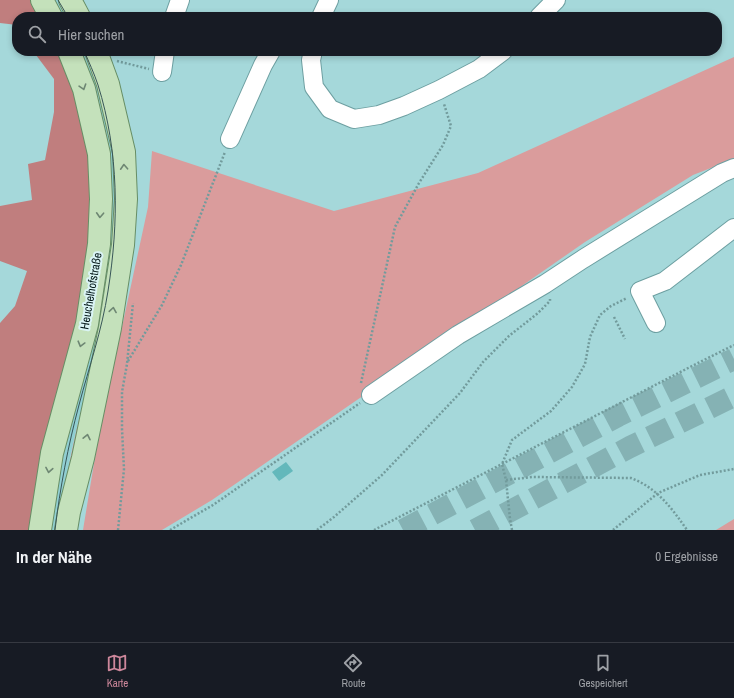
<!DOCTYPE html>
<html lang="de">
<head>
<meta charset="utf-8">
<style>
  body { margin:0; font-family:"Archivo Narrow",sans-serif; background:#20242c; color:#f1f3f6 }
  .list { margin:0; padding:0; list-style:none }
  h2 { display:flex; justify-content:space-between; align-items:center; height:52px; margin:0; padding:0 16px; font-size:17px }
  h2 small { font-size:13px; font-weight:400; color:#9ea1a6 }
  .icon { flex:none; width:22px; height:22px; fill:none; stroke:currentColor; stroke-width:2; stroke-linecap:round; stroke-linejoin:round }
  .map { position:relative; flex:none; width:734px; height:530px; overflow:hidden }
  .search { position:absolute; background:#171b24; box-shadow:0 2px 6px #0003; left:12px; right:12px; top:12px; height:44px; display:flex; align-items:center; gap:10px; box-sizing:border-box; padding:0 14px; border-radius:16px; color:#9ea1a6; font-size:15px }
  .sheet { height:112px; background:#171b24 }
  nav { display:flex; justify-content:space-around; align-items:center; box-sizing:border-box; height:56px; border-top:1px solid #363941; background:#171b24; font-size:11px; color:#9ea1a6 }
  nav a { display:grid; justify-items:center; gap:2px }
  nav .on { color:#cd879b }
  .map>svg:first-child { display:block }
  .built { fill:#91cfd2 }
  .green { fill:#da9c9c }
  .forest { fill:#c07e7e }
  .water { fill:#63b8bb }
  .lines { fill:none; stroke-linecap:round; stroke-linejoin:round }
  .highway-tunnel { stroke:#85b2b4; stroke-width:22; stroke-dasharray:22 11; stroke-linecap:butt }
  .minor-casing { stroke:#6d9fa1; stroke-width:20 }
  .major-casing { stroke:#678e65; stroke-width:24 }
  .path { stroke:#729b9c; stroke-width:2.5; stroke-dasharray:2 2; stroke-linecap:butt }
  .minor { stroke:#fff; stroke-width:18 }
  .major { stroke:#c4e1bb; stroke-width:22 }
  .tram { stroke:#385658; stroke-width:1 }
  .oneway { stroke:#6e8773 }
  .labels { text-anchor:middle; stroke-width:4; stroke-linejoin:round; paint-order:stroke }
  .street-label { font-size:12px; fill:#05191a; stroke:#daf4f5 }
</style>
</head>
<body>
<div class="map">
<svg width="734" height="530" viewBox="0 0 734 530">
  <rect width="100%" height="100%" fill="#a5d8da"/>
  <g class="built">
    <path d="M 49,0 L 63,0 L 72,17 L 59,17 Z"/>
    <path d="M 76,51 L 89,51 L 118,176 L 116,259 L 89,382 L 78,422 L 70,457 L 60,530 L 45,530 Z"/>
  </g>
  <g class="green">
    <path d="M 734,57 L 734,159 L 693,175 L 585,242 L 415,360 L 212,500 L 162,530 L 83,530 L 99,433 L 148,207 L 152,151 L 334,211 L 478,173 Z"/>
    <path d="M 89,382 L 60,517 C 67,471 76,427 89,382 Z"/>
    <path d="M 734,519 L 734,530 L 716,530 Z"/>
  </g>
  <g class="forest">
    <path d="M 0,0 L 32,0 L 43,17 L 17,17 L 17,25 L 0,23 Z"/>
    <path d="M 33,51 L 62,51 L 73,83 L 91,154 L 93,202 L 86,283 L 31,530 L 0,530 L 0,323 L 15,306 L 27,271 L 0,261 L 0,206 L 32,200 L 28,164 L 45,160 L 54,112 L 54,79 Z"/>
  </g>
  <path class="water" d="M 286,462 L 293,471 L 279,481 L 272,472 Z"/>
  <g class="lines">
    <g class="highway-tunnel">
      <path d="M 403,530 L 618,416 L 734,359"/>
      <path d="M 475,530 L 630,447 L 734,396"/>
    </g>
    <g class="minor-casing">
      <g id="minor">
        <path d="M 174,17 L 180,0"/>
        <path d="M 321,17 L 329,0"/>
        <path d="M 539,17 L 556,0"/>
        <path d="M 313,51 L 311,60 L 314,87 L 330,109 L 354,119 L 379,115 L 404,106 L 439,90 L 479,69 L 503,51"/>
        <path d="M 162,72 L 165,51"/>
        <path d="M 230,139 L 263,65 L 271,51"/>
        <path d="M 656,323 L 640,291 L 665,281 L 734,228"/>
        <path d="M 371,395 L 458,335 L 545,284 L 583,259 L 722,173 L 734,168"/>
      </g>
    </g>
    <g class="major-casing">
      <g id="major">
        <path d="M 42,0 L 51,17"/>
        <path d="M 70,0 L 79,17"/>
        <path d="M 40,530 L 52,453 L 87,324 L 99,244 L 101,199 L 99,154 L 84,89 L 69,51"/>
        <path d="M 66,530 L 69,512 L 83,458 L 110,328 L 123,245 L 126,199 L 124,152 L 108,84 L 96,51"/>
      </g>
    </g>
    <g class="path">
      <path d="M 117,61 L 149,69"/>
      <path d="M 614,317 L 625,339"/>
      <path d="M 128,361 L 162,305 L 181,265 L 225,152"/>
      <path d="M 361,383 L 395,227 L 419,183 L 443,145 L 451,126 L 444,104"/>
      <path d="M 506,480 L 532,477 L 631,478 C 657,488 671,507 687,530"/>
      <path d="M 118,530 L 124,469 L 122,429 L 122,392 L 127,364 L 133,303"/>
      <path d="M 170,530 L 213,505 L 360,403"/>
      <path d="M 317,530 L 334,517 L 382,475 L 460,393 L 483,362 L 509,336 L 538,313 L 550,301 L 550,299"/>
      <path d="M 374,530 L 692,366 L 734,345"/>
      <path d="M 512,530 L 510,519 L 506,480 L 502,464 L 512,440 L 551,411 L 572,387 L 585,364 L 590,337 L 600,315 L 611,306 L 627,298"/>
      <path d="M 613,530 L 658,493 L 700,475 L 734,469"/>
    </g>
    <use href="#minor" class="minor"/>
    <use href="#major" class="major"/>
    <g class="tram">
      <path d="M 58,0 L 68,17"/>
      <path d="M 55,530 C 60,488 68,446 79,405 C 89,367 102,330 108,291 C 119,222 119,152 98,85 C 94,73 89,62 84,51"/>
    </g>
  </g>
  <defs><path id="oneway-chevron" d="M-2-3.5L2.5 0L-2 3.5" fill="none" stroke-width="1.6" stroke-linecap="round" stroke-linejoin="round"/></defs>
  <g class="oneway">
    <use href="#oneway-chevron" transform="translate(83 87) rotate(72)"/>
    <use href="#oneway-chevron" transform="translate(124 167) rotate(-93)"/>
    <use href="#oneway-chevron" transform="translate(100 215) rotate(93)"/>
    <use href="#oneway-chevron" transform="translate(113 310) rotate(-81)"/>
    <use href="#oneway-chevron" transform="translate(81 344) rotate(105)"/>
    <use href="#oneway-chevron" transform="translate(87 437) rotate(-78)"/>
    <use href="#oneway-chevron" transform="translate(49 470) rotate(100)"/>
  </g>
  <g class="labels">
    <g class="street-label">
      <text transform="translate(91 291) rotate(-80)" y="4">Heuchelhofstraße</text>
    </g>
  </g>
</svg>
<div class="search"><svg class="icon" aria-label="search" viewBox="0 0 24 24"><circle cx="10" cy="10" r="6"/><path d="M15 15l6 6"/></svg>Hier suchen</div>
</div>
<section class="sheet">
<h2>In der Nähe<small>0 Ergebnisse</small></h2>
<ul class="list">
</ul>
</section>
<nav>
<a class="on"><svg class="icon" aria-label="map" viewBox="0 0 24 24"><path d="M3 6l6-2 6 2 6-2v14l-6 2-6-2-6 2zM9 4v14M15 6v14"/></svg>Karte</a>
<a><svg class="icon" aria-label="directions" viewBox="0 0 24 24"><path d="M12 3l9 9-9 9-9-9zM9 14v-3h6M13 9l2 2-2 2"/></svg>Route</a>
<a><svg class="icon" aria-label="saved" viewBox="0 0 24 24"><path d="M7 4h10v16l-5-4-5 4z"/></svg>Gespeichert</a>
</nav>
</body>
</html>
